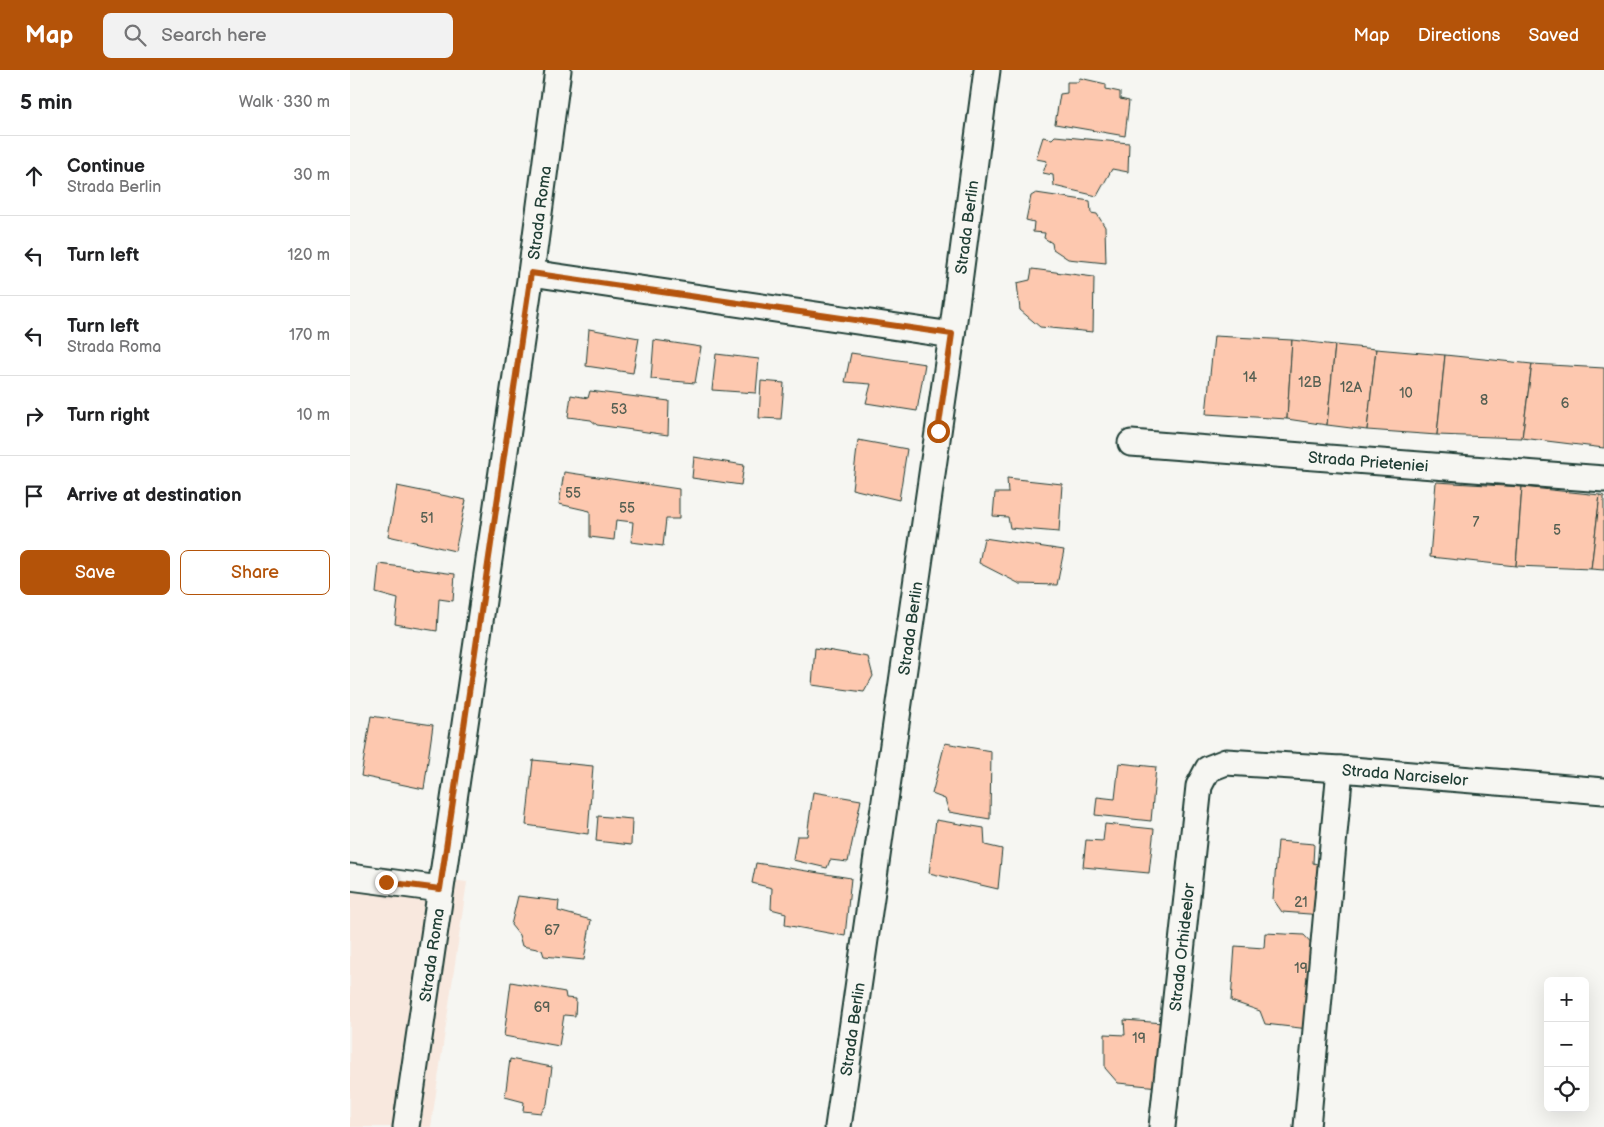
<!DOCTYPE html>
<html lang="en">
<head>
<meta charset="utf-8">
<style>
  body { margin:0; font-family:"Balsamiq Sans",sans-serif; background:#f2f2f2; color:#202124 }
  .controls { position:absolute; right:15px; bottom:15px; display:grid; overflow:hidden; border-radius:8px; box-shadow:0 5px 20px #0002 }
  .controls button { width:45px; height:45px; display:grid; place-items:center; padding:0; border:0; border-bottom:1px solid #e0e0e0; background:#fff; color:#202124; font:25px sans-serif }
  .stop { position:absolute; width:15px; height:15px; margin:-11px; border:4px solid #b45309; border-radius:50%; background:#fff }
  .stop.end { background:#b45309; border-color:#fff; box-shadow:0 1px 5px #0008 }
  .list { margin:0; padding:0; list-style:none }
  h2 { display:flex; justify-content:space-between; align-items:center; height:65px; margin:0; padding:0 20px; font-size:21px }
  h2 small { font-size:16px; font-weight:400; color:#757577 }
  .list li { display:grid; grid-template-columns:32px 1fr auto; gap:15px; align-items:center; box-sizing:border-box; height:80px; padding:0 20px; border-top:1px solid #e0e0e0 }
  .list b { display:block; font-size:19px; white-space:nowrap }
  .list p { margin:0; font-size:16px; white-space:nowrap; color:#757577 }
  .list em { font-size:16px; font-style:normal; color:#757577 }
  .actions { display:flex; gap:10px; padding:15px 20px }
  .actions a { flex:1; padding:11px 0; border:1px solid #b45309; border-radius:8px; text-align:center; font-size:18px; color:#b45309 }
  .actions .main { background:#b45309; color:#fff }
  .icon { flex:none; width:28px; height:28px; fill:none; stroke:currentColor; stroke-width:2; stroke-linecap:round; stroke-linejoin:round }
  .map { position:relative; flex:none; width:1254px; height:1057px; overflow:hidden }
  header { display:flex; align-items:center; gap:30px; box-sizing:border-box; height:70px; padding:0 25px; background:#b45309; color:#fff }
  header strong { font-size:24px }
  nav { display:flex; gap:28px; margin-inline-start:auto; font-size:18px }
  .search { width:350px; height:45px; background:#f2f2f2; display:flex; align-items:center; gap:12px; box-sizing:border-box; padding:0 18px; border-radius:8px; color:#757577; font-size:19px }
  main { display:flex }
  aside { flex:1; background:#fff }
  .map>svg:first-child { display:block }
  .built { fill:#f8e8de }
  .building { fill:#fdc8af; stroke:#1f3d34 }
  .lines { fill:none; stroke-linecap:round; stroke-linejoin:round }
  .minor-casing { stroke:#1f3d34; stroke-width:29 }
  .minor { stroke:#f6f6f2; stroke-width:25 }
  .route { stroke:#b45309; stroke-width:6 }
  .labels { text-anchor:middle; stroke-width:4.5; stroke-linejoin:round; paint-order:stroke }
  .number-label { font-size:14px; fill:#566053 }
  .street-label { font-size:16px; fill:#1f3d34; stroke:#f6f6f2 }
</style>
</head>
<body>
<header>
<strong>Map</strong>
<div class="search"><svg class="icon" aria-label="search" viewBox="0 0 24 24"><circle cx="10" cy="10" r="6"/><path d="M15 15l6 6"/></svg>Search here</div>
<nav><a>Map</a><a>Directions</a><a>Saved</a></nav>
</header>
<main>
<aside>
<h2>5 min<small>Walk · 330 m</small></h2>
<ul class="list">
<li><svg class="icon" aria-label="ahead" viewBox="0 0 24 24"><path d="M12 20V5M6 11l6-6 6 6"/></svg><div><b>Continue</b><p>Strada Berlin</p></div><em>30 m</em></li>
<li><svg class="icon" aria-label="left" viewBox="0 0 24 24"><path d="M17 20v-9H6M10 6l-5 5 5 5"/></svg><div><b>Turn left</b></div><em>120 m</em></li>
<li><svg class="icon" aria-label="left" viewBox="0 0 24 24"><path d="M17 20v-9H6M10 6l-5 5 5 5"/></svg><div><b>Turn left</b><p>Strada Roma</p></div><em>170 m</em></li>
<li><svg class="icon" aria-label="right" viewBox="0 0 24 24"><path d="M7 20v-9h11M14 6l5 5-5 5"/></svg><div><b>Turn right</b></div><em>10 m</em></li>
<li><svg class="icon" aria-label="arrive" viewBox="0 0 24 24"><path d="M6 21V4h12l-3 4 3 4H6"/></svg><div><b>Arrive at destination</b></div></li>
</ul>
<div class="actions"><a class="main">Save</a><a>Share</a></div>
</aside>
<div class="map">
<svg width="1254" height="1057" viewBox="0 0 1254 1057">
  <rect width="100%" height="100%" fill="#f6f6f2"/>
  <filter id="ink" filterUnits="userSpaceOnUse"><feTurbulence type="fractalNoise" baseFrequency=".02" numOctaves="2"/><feDisplacementMap in="SourceGraphic" scale="10" xChannelSelector="R" yChannelSelector="G"/><feConvolveMatrix kernelMatrix="1 2 1 2 8 2 1 2 1" color-interpolation-filters="sRGB"/></filter>
  <g filter="url(#ink)">
    <path class="built" d="M 0,796 L 117,812 L 81,1057 L 0,1057 Z"/>
    <g class="building">
      <path d="M 730,8 L 756,14 L 756,19 L 770,22 L 770,29 L 779,31 L 775,66 L 705,54 L 710,24 L 717,23 L 717,12 L 728,12 Z"/>
      <path d="M 705,66 L 779,73 L 778,102 L 762,99 L 747,126 L 704,116 L 703,105 L 693,103 L 697,91 L 686,89 L 693,67 L 702,69 Z"/>
      <path d="M 686,123 L 740,131 L 741,143 L 747,144 L 755,157 L 756,193 L 718,189 L 703,179 L 702,173 L 694,168 L 695,163 L 683,162 L 684,152 L 676,150 L 681,126 Z"/>
      <path d="M 682,199 L 744,207 L 743,262 L 690,257 L 670,240 L 667,213 L 680,210 Z"/>
      <path d="M 239,259 L 289,268 L 283,303 L 236,296 Z"/>
      <path d="M 864,266 L 942,270 L 937,349 L 856,344 Z"/>
      <path d="M 304,270 L 351,277 L 345,313 L 301,309 Z"/>
      <path d="M 942,270 L 985,275 L 977,355 L 937,349 Z"/>
      <path d="M 985,275 L 1026,279 L 1017,360 L 977,355 Z"/>
      <path d="M 1026,279 L 1095,285 L 1087,365 L 1017,360 Z"/>
      <path d="M 501,283 L 575,294 L 567,341 L 516,333 L 521,314 L 495,312 Z"/>
      <path d="M 366,284 L 409,289 L 406,323 L 362,320 Z"/>
      <path d="M 1095,285 L 1182,294 L 1172,368 L 1087,365 Z"/>
      <path d="M 1182,294 L 1254,298 L 1254,378 L 1172,368 Z"/>
      <path d="M 411,311 L 434,313 L 431,349 L 409,348 Z"/>
      <path d="M 240,321 L 319,331 L 318,365 L 247,355 L 241,350 L 218,347 L 221,325 L 238,328 Z"/>
      <path d="M 508,370 L 557,379 L 549,430 L 502,419 Z"/>
      <path d="M 344,387 L 394,395 L 391,415 L 342,408 Z"/>
      <path d="M 214,402 L 329,419 L 329,449 L 316,449 L 313,476 L 281,472 L 283,452 L 266,450 L 264,470 L 240,467 L 240,441 L 209,434 Z"/>
      <path d="M 657,408 L 712,414 L 709,462 L 660,458 L 658,447 L 643,446 L 645,423 L 658,423 Z"/>
      <path d="M 1086,412 L 1172,417 L 1166,496 L 1080,487 Z"/>
      <path d="M 47,416 L 116,430 L 105,481 L 38,466 Z"/>
      <path d="M 1172,417 L 1250,425 L 1241,499 L 1166,496 Z"/>
      <path d="M 1250,425 L 1254,426 L 1254,500 L 1241,499 Z"/>
      <path d="M 634,468 L 714,480 L 707,515 L 670,514 L 629,493 Z"/>
      <path d="M 29,494 L 105,504 L 103,531 L 89,529 L 87,561 L 45,554 L 48,529 L 26,523 Z"/>
      <path d="M 465,578 L 518,587 L 523,606 L 514,622 L 462,615 Z"/>
      <path d="M 21,646 L 83,655 L 74,719 L 11,706 Z"/>
      <path d="M 595,673 L 641,681 L 640,749 L 599,742 L 595,729 L 582,724 Z"/>
      <path d="M 183,690 L 243,696 L 238,764 L 176,755 Z"/>
      <path d="M 769,693 L 806,697 L 801,751 L 745,745 L 747,727 L 765,729 Z"/>
      <path d="M 463,722 L 511,730 L 498,792 L 480,790 L 477,798 L 443,790 L 447,766 L 457,766 Z"/>
      <path d="M 248,746 L 282,749 L 281,775 L 246,771 Z"/>
      <path d="M 586,750 L 634,758 L 635,775 L 652,779 L 648,819 L 579,803 Z"/>
      <path d="M 755,754 L 804,759 L 799,803 L 733,797 L 736,770 L 753,771 Z"/>
      <path d="M 928,771 L 964,774 L 963,793 L 976,796 L 973,845 L 932,842 L 923,829 Z"/>
      <path d="M 406,793 L 501,808 L 495,866 L 435,855 L 436,843 L 421,839 L 422,818 L 402,813 Z"/>
      <path d="M 168,826 L 209,831 L 208,841 L 241,850 L 234,890 L 194,886 L 192,880 L 172,876 L 169,865 L 161,855 Z"/>
      <path d="M 915,863 L 954,865 L 968,880 L 956,926 L 962,929 L 959,959 L 915,954 L 910,941 L 881,931 L 885,876 L 914,878 Z"/>
      <path d="M 161,912 L 215,922 L 216,928 L 226,929 L 225,946 L 214,945 L 209,976 L 154,966 Z"/>
      <path d="M 774,950 L 814,953 L 809,1017 L 768,1013 L 755,998 L 755,964 L 775,965 Z"/>
      <path d="M 160,989 L 202,997 L 197,1034 L 191,1043 L 173,1041 L 174,1032 L 155,1027 Z"/>
    </g>
    <g class="lines">
      <g class="minor-casing">
        <g id="minor">
          <path d="M 181,203 L 602,265"/>
          <path id="s1" d="M 781,373 L 1254,409"/>
          <path d="M 0,807 L 90,819"/>
          <path id="s2" d="M 56,1057 L 181,203 L 208,0"/>
          <path id="s3" d="M 488,1057 L 602,265 L 637,0"/>
          <path id="s4" d="M 812,1057 L 849,716 L 858,699 L 876,692 L 990,699 L 1254,721"/>
          <path d="M 957,1057 L 990,699"/>
        </g>
      </g>
      <use href="#minor" class="minor"/>
    </g>
  </g>
  <g class="lines" filter="url(#ink)">
    <path class="route" d="M 36,812 L 90,819 L 181,203 L 602,264 L 588,361"/>
  </g>
  <g class="labels">
    <g class="number-label">
      <text x="900" y="312">14</text>
      <text x="960" y="317">12B</text>
      <text x="1001" y="322">12A</text>
      <text x="1056" y="328">10</text>
      <text x="1134" y="335">8</text>
      <text x="1215" y="338">6</text>
      <text x="269" y="344">53</text>
      <text x="223" y="428">55</text>
      <text x="277" y="443">55</text>
      <text x="77" y="453">51</text>
      <text x="1126" y="457">7</text>
      <text x="1207" y="465">5</text>
      <text x="951" y="837">21</text>
      <text x="202" y="865">67</text>
      <text x="951" y="903">19</text>
      <text x="192" y="942">69</text>
      <text x="789" y="973">19</text>
    </g>
    <g class="street-label">
      <text dy="6" stroke="none"><textPath href="#s2" startOffset="924">Strada Roma</textPath></text>
      <text dy="6" stroke="none"><textPath href="#s3" startOffset="909">Strada Berlin</textPath></text>
      <text dy="6" stroke="none"><textPath href="#s1" startOffset="238">Strada Prieteniei</textPath></text>
      <text dy="6" stroke="none"><textPath href="#s3" startOffset="504">Strada Berlin</textPath></text>
      <text dy="6" stroke="none"><textPath href="#s4" startOffset="561">Strada Narciselor</textPath></text>
      <text dy="6" stroke="none"><textPath href="#s4" startOffset="181">Strada Orhideelor</textPath></text>
      <text dy="6" stroke="none"><textPath href="#s2" startOffset="174">Strada Roma</textPath></text>
      <text dy="6" stroke="none"><textPath href="#s3" startOffset="99">Strada Berlin</textPath></text>
    </g>
  </g>
</svg>
<div class="controls">
<button>+</button>
<button>−</button>
<button><svg class="icon" aria-label="locate" viewBox="0 0 24 24"><circle cx="12" cy="12" r="6"/><path d="M12 2v4M12 18v4M2 12h4M18 12h4"/></svg></button>
</div>
<div class="stop" style="left:588px;top:361px"></div>
<div class="stop end" style="left:36px;top:812px"></div>
</div>
</main>
</body>
</html>
